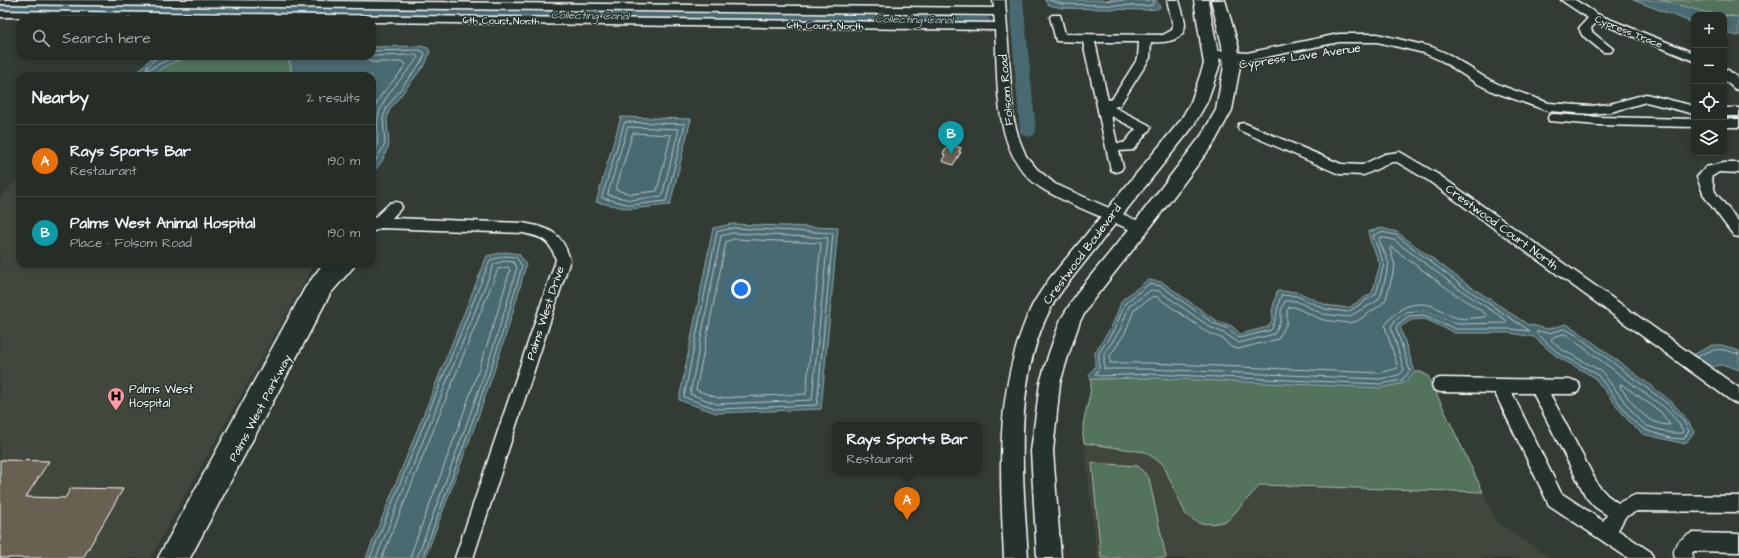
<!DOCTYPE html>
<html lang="en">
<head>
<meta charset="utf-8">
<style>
  body { margin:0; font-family:"Architects Daughter",sans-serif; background:#2e352f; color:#f1f3f6 }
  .controls { position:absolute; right:12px; top:12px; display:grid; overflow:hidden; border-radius:8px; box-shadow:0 2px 6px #0003 }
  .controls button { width:36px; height:36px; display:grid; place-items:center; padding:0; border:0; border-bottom:1px solid #424944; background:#262d27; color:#f1f3f6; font:20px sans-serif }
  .you { position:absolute; left:741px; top:289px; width:14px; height:14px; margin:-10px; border:3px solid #fff; border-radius:50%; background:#1a73e8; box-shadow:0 0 0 6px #1a73e833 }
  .badge { display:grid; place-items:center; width:26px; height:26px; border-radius:50%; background:#ff9aa2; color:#fff; font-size:13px; font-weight:700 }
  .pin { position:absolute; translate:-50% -33px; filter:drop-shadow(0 1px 2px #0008) }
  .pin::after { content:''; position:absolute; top:21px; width:14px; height:12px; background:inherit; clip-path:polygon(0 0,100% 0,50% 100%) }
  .popup { position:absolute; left:832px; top:422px; width:150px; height:52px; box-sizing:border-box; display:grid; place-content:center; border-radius:8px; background:#262d27; filter:drop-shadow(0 1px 3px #0005); font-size:13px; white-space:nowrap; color:#a4a8a7 }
  .popup b { font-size:15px; color:#f1f3f6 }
  .popup::after { content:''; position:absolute; left:50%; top:100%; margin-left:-8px; border:8px solid transparent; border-top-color:#262d27 }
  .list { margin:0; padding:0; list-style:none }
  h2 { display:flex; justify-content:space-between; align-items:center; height:52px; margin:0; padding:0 16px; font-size:17px }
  h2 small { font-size:13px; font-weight:400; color:#a4a8a7 }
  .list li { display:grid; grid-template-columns:26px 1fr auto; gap:12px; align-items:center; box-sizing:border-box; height:72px; padding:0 16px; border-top:1px solid #424944 }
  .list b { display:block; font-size:15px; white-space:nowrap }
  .list p { margin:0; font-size:13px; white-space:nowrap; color:#a4a8a7 }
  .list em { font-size:13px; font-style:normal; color:#a4a8a7 }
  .icon { flex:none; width:22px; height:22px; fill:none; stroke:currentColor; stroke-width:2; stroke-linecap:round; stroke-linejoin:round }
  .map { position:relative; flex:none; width:1739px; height:558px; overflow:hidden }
  .search { position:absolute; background:#262d27; box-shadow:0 2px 6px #0003; left:16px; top:16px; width:360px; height:44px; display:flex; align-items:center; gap:10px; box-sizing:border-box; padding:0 14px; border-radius:12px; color:#a4a8a7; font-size:15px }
  .panel { position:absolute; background:#262d27; box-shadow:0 2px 6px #0003; left:16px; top:72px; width:360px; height:196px; border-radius:12px }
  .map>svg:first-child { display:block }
  .built { fill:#43473d }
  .green { fill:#53735d; stroke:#a9b9ae }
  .water { fill:#496a70; stroke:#92a6a9 }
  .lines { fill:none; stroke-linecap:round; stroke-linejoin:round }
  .shore { stroke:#b6c3c6; stroke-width:1 }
  .canal { fill:#496a70; fill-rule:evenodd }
  .river { fill:#496a70; fill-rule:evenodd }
  .building { fill:#686051; stroke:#fff }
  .minor-casing { stroke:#fff; stroke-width:3 }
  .major-casing { stroke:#fff; stroke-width:3 }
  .minor { fill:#26332d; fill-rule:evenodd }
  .major { fill:#26332d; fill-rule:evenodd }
  .labels { text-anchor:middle; stroke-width:3; stroke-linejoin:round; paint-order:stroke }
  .far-street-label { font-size:10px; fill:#fff; stroke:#26332d }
  .far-water-label { font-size:11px; font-style:italic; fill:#adbcbf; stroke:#26332d }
  .street-label { font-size:12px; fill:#fff; stroke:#26332d }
  .poi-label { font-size:12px; fill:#fff; stroke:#26332d; text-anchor:start }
</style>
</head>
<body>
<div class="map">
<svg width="1739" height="558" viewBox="0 0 1739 558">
  <rect width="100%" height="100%" fill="#333c34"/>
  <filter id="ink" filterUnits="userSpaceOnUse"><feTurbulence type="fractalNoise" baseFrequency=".025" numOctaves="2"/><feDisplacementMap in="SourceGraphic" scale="8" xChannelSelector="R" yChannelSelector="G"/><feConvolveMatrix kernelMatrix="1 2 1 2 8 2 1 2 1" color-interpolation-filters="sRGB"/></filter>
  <g filter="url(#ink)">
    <g class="built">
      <path d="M 14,182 L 20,182 L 20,264 L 314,264 L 150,558 L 0,558 L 0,198 Z"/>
      <path d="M 1084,443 L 1145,452 L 1163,464 L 1186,515 L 1199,523 L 1239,508 L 1260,485 L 1483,492 L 1496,522 L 1551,558 L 1097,558 Z"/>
    </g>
    <g class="green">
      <path d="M 1660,0 L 1739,0 L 1739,17 L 1702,12 Z"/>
      <path d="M 192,56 L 281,56 C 291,58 292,67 291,76 L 148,76 C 162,67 175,60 192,56 Z"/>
      <path d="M 1415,372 L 1421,372 L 1428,376 L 1483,492 L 1260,485 L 1227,521 L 1212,524 L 1199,523 L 1186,515 L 1163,464 L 1145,452 L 1084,443 C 1079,419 1092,402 1091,379 L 1149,378 L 1404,383 Z"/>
      <path d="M 1092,463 L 1138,466 L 1149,478 L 1166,558 L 1101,558 Z"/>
    </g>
    <g class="water">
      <path d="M 1044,0 L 1156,0 L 1160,7 L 1157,9 L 1145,10 L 1062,8 L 1049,5 Z"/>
      <path d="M 1633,0 L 1660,0 L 1716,15 L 1694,15 L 1694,23 Z"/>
      <path d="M 1724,16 L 1739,17 L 1739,36 L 1724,33 Z"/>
      <path d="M 420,46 L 428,48 L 430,51 L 426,63 L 390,109 L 387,119 L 389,145 L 382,161 L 372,174 L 372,76 L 291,76 C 292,67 291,58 281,56 L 372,56 L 372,47 Z"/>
      <path d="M 153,56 L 192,56 L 177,60 L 148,76 L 134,76 Z"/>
      <path d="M 621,117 L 691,119 L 670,205 L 630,209 L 596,202 Z"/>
      <path d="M 732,224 L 838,228 L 821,409 L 716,413 L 679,400 L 713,228 Z"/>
      <path d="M 1381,228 L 1397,232 L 1464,282 L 1527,324 L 1548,329 L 1566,324 L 1578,331 L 1671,401 L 1686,418 L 1694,432 L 1685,444 L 1643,434 L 1631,424 L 1594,377 L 1556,356 L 1534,337 L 1510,333 L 1455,333 L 1425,319 L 1411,320 L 1400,327 L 1415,372 L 1404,383 L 1381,388 L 1149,378 L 1091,379 L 1089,375 L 1095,367 L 1095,352 L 1112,326 L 1122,300 L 1148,280 L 1162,282 L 1215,320 L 1232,326 L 1240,334 L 1268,327 L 1273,318 L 1272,311 L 1277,291 L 1298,292 L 1326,305 L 1348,308 L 1372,293 L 1380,264 L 1371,243 L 1368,232 Z"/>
      <path d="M 505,252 L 519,254 L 526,265 C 500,365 462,461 425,558 L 366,558 L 487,256 Z"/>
      <path d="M 1712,345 L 1722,345 L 1739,351 L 1739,370 C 1733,368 1728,365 1721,365 C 1708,366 1689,382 1682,363 L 1693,355 Z"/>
    </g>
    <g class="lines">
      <g class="shore">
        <path d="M 1049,0 L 1062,4 L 1145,6 L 1153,5 L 1154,0"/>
        <path d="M 1107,0 L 1148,0"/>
        <path d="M 372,51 L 420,50 L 425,53 L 422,61 L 387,107 L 383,118 L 385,144 L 372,167"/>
        <path d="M 155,56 L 154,60 L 146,68 L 147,70 L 176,56"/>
        <path d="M 361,56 L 371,62 L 404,62 L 406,64 C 398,79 382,89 376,105 C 371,118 376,133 372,146"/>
        <path d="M 372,56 L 416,55 L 418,57 C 407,75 389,88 381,108 C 373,126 383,141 372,159"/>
        <path d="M 625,122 L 685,124 L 666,201 L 631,205 L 602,198 Z"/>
        <path d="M 628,127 L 679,129 L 662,196 L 631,200 L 608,195 Z"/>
        <path d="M 633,133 L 671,135 L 657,191 L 631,194 L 616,190 Z"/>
        <path d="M 733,228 L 833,233 L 817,405 L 717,409 L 684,397 L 717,232 Z"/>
        <path d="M 1381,232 L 1396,235 L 1461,285 L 1530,331 L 1510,329 L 1456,329 L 1424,315 L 1409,316 L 1398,324 L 1396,328 L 1410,371 L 1402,380 L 1381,384 L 1149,374 L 1099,376 L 1095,374 L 1099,368 L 1099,353 L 1115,328 L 1125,303 L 1149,284 L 1161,286 L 1213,323 L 1229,329 L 1239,338 L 1271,330 C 1277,319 1277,308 1281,295 L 1297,296 L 1325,309 L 1348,312 L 1376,294 L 1384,264 L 1373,236 Z"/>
        <path d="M 733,233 L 828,238 L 812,400 L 717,404 L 690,394 L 721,236 Z"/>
        <path d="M 1381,237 L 1394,240 L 1459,289 L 1506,320 L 1506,323 L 1457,324 L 1424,310 L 1407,312 L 1395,320 L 1391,327 L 1404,370 L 1399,375 L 1380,379 L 1149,369 L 1104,369 L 1104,354 L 1120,330 L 1129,306 L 1151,290 L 1159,291 L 1210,327 L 1226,334 L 1239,343 L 1274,334 L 1281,321 L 1281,311 L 1285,301 L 1296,301 L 1323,314 L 1348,317 L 1377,301 L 1381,295 L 1389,264 L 1379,240 Z"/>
        <path d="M 734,239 L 821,243 L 806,394 L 718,398 L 696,390 L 726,242 Z"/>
        <path d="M 1391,247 L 1455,294 L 1486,314 L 1486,317 C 1477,317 1466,320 1458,318 C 1448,316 1439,307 1429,305 C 1410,301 1395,310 1385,326 L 1398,368 L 1380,373 L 1149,363 L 1110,363 L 1110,356 L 1125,333 L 1134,310 L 1153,296 L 1157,297 L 1207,332 L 1223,339 L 1231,347 L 1238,349 L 1278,339 L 1287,323 L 1287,311 L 1289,307 L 1294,307 L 1323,320 L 1349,323 L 1357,321 L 1381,305 L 1386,299 L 1395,266 L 1390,249 Z"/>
        <path d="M 1565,329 L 1576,335 L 1668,404 L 1683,420 L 1689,431 L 1684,439 L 1670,438 L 1645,430 L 1633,421 L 1597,374 L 1558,353 L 1536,333 L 1538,331 L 1548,333 Z"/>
        <path d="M 1565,334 L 1665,408 L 1679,423 L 1683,431 L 1682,433 L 1671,433 L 1647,426 L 1637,418 L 1601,371 L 1561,349 L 1551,340 L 1553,337 Z"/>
        <path d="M 1697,357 C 1717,347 1718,348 1739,354"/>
        <path d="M 1621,384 L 1661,412 L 1670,425 C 1646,425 1633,404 1620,387 Z"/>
        <path d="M 370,558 L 490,260 L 505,256 L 516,257 L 522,266 C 495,366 458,461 422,558"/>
        <path d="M 376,558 L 494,264 L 505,261 L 513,262 L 517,267 C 491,366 452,462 417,558"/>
        <path d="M 382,558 L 498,269 L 508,267 L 510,270 C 483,366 447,458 412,551 L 411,558"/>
      </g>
      <path class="canal" d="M 0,5 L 987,17 L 991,20 L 987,23 L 0,11 Z"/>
      <path class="river" d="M 1009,0 L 1023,0 L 1036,131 L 1034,135 L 1028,137 L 1022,135 L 1020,131 Z"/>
    </g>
    <g class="building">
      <path d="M 949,144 L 961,148 L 959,152 L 961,152 L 953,165 L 942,161 L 945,155 L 943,154 Z"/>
      <path d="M 0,460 L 49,461 L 26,497 L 65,498 L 71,488 L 123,489 L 83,558 L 0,558 Z"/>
    </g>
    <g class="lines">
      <g class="minor-casing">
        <g id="minor">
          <path d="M 0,0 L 219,0 L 994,8 L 993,0 L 1005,0 L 1013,117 L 1019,139 L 1026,156 L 1037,169 L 1055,184 L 1145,224 L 1147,228 L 1145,232 L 1140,233 L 1135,232 C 1106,218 1074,207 1046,191 C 991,160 999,84 995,30 L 372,22 L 372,20 L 0,17 L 0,11 L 995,23 L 994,15 L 0,4 Z"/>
          <path d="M 1167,0 L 1179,0 C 1181,8 1185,18 1185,25 C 1184,42 1163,43 1151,42 L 1150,58 L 1120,105 L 1114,107 L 1149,125 L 1151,128 L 1133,150 L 1119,151 L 1123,167 L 1121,170 L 1116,172 L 1111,170 L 1083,42 L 1056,41 L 1050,17 L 1052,15 L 1060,15 L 1065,34 L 1163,35 L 1172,30 L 1173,25 ZM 1095,42 L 1139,42 L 1138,58 L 1112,99 L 1108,100 ZM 1111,116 L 1136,129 L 1124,143 L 1117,143 Z"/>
          <path d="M 1561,0 L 1575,0 L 1599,15 L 1694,53 L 1694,61 L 1597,22 L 1591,28 L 1592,32 L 1613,49 L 1611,52 L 1603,52 L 1582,35 L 1579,28 L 1588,18 Z"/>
          <path d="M 1339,34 L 1377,34 L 1432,47 L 1450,55 L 1484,77 L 1502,86 L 1549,103 L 1591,106 L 1610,104 L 1646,94 L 1694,106 L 1694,114 L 1646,102 L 1611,112 L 1591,114 L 1548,111 L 1494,92 L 1476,83 L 1442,61 L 1424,53 L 1377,42 L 1339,42 L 1247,61 L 1211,58 L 1207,57 L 1205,54 L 1207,51 L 1211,50 L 1247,53 Z"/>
          <path d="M 1724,69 L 1728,70 L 1739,79 L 1739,90 L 1735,89 L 1724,80 Z"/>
          <rect x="1724" y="108" width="15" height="8"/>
          <path d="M 1554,114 L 1598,117 L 1694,119 L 1694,127 L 1598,125 L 1549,121 L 1548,118 L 1549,115 Z"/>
          <rect x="1724" y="119" width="15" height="8"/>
          <path d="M 1244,123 L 1341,164 L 1362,165 L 1385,154 L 1400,152 L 1439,175 L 1739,388 L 1739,404 L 1733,402 L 1429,181 L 1397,162 L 1392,162 L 1364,175 L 1339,174 L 1239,130 L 1238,127 L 1239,124 Z"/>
          <path d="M 1724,163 L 1739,163 L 1739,173 L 1719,172 L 1711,177 L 1715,192 L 1739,222 L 1739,237 L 1734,236 L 1704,196 L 1697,177 L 1706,167 Z"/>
          <path d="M 395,202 L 400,203 L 402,207 L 392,218 L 523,223 C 550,228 562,232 570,260 L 473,558 L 455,558 L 556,260 C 550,240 543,237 523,233 L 381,228 L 372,232 L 372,220 L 390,203 Z"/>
          <path d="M 323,264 L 339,264 L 338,266 L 340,264 L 356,264 L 330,294 L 190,558 L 158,558 L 305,288 Z"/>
          <path d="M 1440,378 L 1572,380 L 1578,382 L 1580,387 L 1578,392 L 1572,394 L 1550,394 L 1598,485 L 1607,495 L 1618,503 L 1635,495 L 1739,496 L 1739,512 L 1637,511 L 1625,517 L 1618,530 L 1651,552 L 1653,558 L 1628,558 L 1549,505 L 1495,393 L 1440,392 L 1434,390 L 1432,385 L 1434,380 ZM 1512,393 L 1533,393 L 1586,497 L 1595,507 L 1607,515 L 1603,521 L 1561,493 Z"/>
          <path d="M 1692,533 L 1739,534 L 1739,552 L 1694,551 L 1692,553 L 1693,558 L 1675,558 C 1671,545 1681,538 1692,533 Z"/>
        </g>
      </g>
      <g class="major-casing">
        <g id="major">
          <path d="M 1194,0 L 1208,0 L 1220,64 L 1207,102 L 1192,128 L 1064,288 C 1060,294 1055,300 1052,306 C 1012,378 1023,479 1028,558 L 1004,558 C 1000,472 994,386 1032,306 C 1037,296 1044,287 1050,278 L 1180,121 L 1191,102 L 1204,64 Z"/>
          <path d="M 1211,0 L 1225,0 L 1238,45 L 1240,66 L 1232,110 L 1214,143 L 1146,233 L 1093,300 L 1080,321 L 1069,353 L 1060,383 L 1053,451 L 1061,558 L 1037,558 L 1031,451 L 1040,383 L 1049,353 L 1061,319 L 1079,290 L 1134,223 L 1201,136 L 1216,110 L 1224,66 L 1222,45 Z"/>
        </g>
      </g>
      <use href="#minor" class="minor"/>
      <use href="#major" class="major"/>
    </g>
  </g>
  <defs>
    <g id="hospital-pin" transform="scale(0.9)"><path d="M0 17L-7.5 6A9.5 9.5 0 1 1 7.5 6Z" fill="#ff9aa2" stroke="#26332d"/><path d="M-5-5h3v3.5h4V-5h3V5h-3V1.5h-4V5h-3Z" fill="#111"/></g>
  </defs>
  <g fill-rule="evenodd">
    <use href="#hospital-pin" x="116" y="396"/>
  </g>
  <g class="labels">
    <g class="far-street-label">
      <text transform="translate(501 20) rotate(1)" y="4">6th Court North</text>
      <text transform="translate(825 25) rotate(1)" y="4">6th Court North</text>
      <text transform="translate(1629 31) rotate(22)" y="4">Cypress Trace</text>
    </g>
    <g class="far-water-label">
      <text transform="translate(590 15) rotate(1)" y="4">Collecting Canal</text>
      <text transform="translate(914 19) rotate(1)" y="4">Collecting Canal</text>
    </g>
    <g class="street-label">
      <text transform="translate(1300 56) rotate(-8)" y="4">Cypress Lave Avenue</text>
      <text transform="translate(1006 90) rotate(-95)" y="4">Folsom Road</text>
      <text transform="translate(1502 227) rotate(36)" y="4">Crestwood Court North</text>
      <text transform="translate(1082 254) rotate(-53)" y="4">Crestwood Boulevard</text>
      <text transform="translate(545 313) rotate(-72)" y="4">Palms West Drive</text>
      <text transform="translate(260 408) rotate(-62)" y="4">Palms West Parkway</text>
    </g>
    <g class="poi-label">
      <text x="129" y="393">Palms West<tspan x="129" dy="14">Hospital</tspan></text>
    </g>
  </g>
</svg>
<div class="controls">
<button>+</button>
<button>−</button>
<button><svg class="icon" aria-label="locate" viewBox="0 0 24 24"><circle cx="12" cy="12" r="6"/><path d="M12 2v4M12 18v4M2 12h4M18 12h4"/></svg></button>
<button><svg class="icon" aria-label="layers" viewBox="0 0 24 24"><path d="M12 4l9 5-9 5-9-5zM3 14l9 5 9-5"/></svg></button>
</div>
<div class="you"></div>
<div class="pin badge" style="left:907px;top:520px;background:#e8710a">A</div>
<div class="popup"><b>Rays Sports Bar</b>Restaurant</div>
<div class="pin badge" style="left:951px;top:154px;background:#0f9aa8">B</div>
<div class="search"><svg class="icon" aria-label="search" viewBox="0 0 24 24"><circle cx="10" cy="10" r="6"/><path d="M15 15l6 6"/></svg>Search here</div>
<section class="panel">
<h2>Nearby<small>2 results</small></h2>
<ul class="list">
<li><span class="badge" style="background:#e8710a">A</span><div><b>Rays Sports Bar</b><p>Restaurant</p></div><em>190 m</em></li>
<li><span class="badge" style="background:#0f9aa8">B</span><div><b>Palms West Animal Hospital</b><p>Place · Folsom Road</p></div><em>190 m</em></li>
</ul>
</section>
</div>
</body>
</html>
